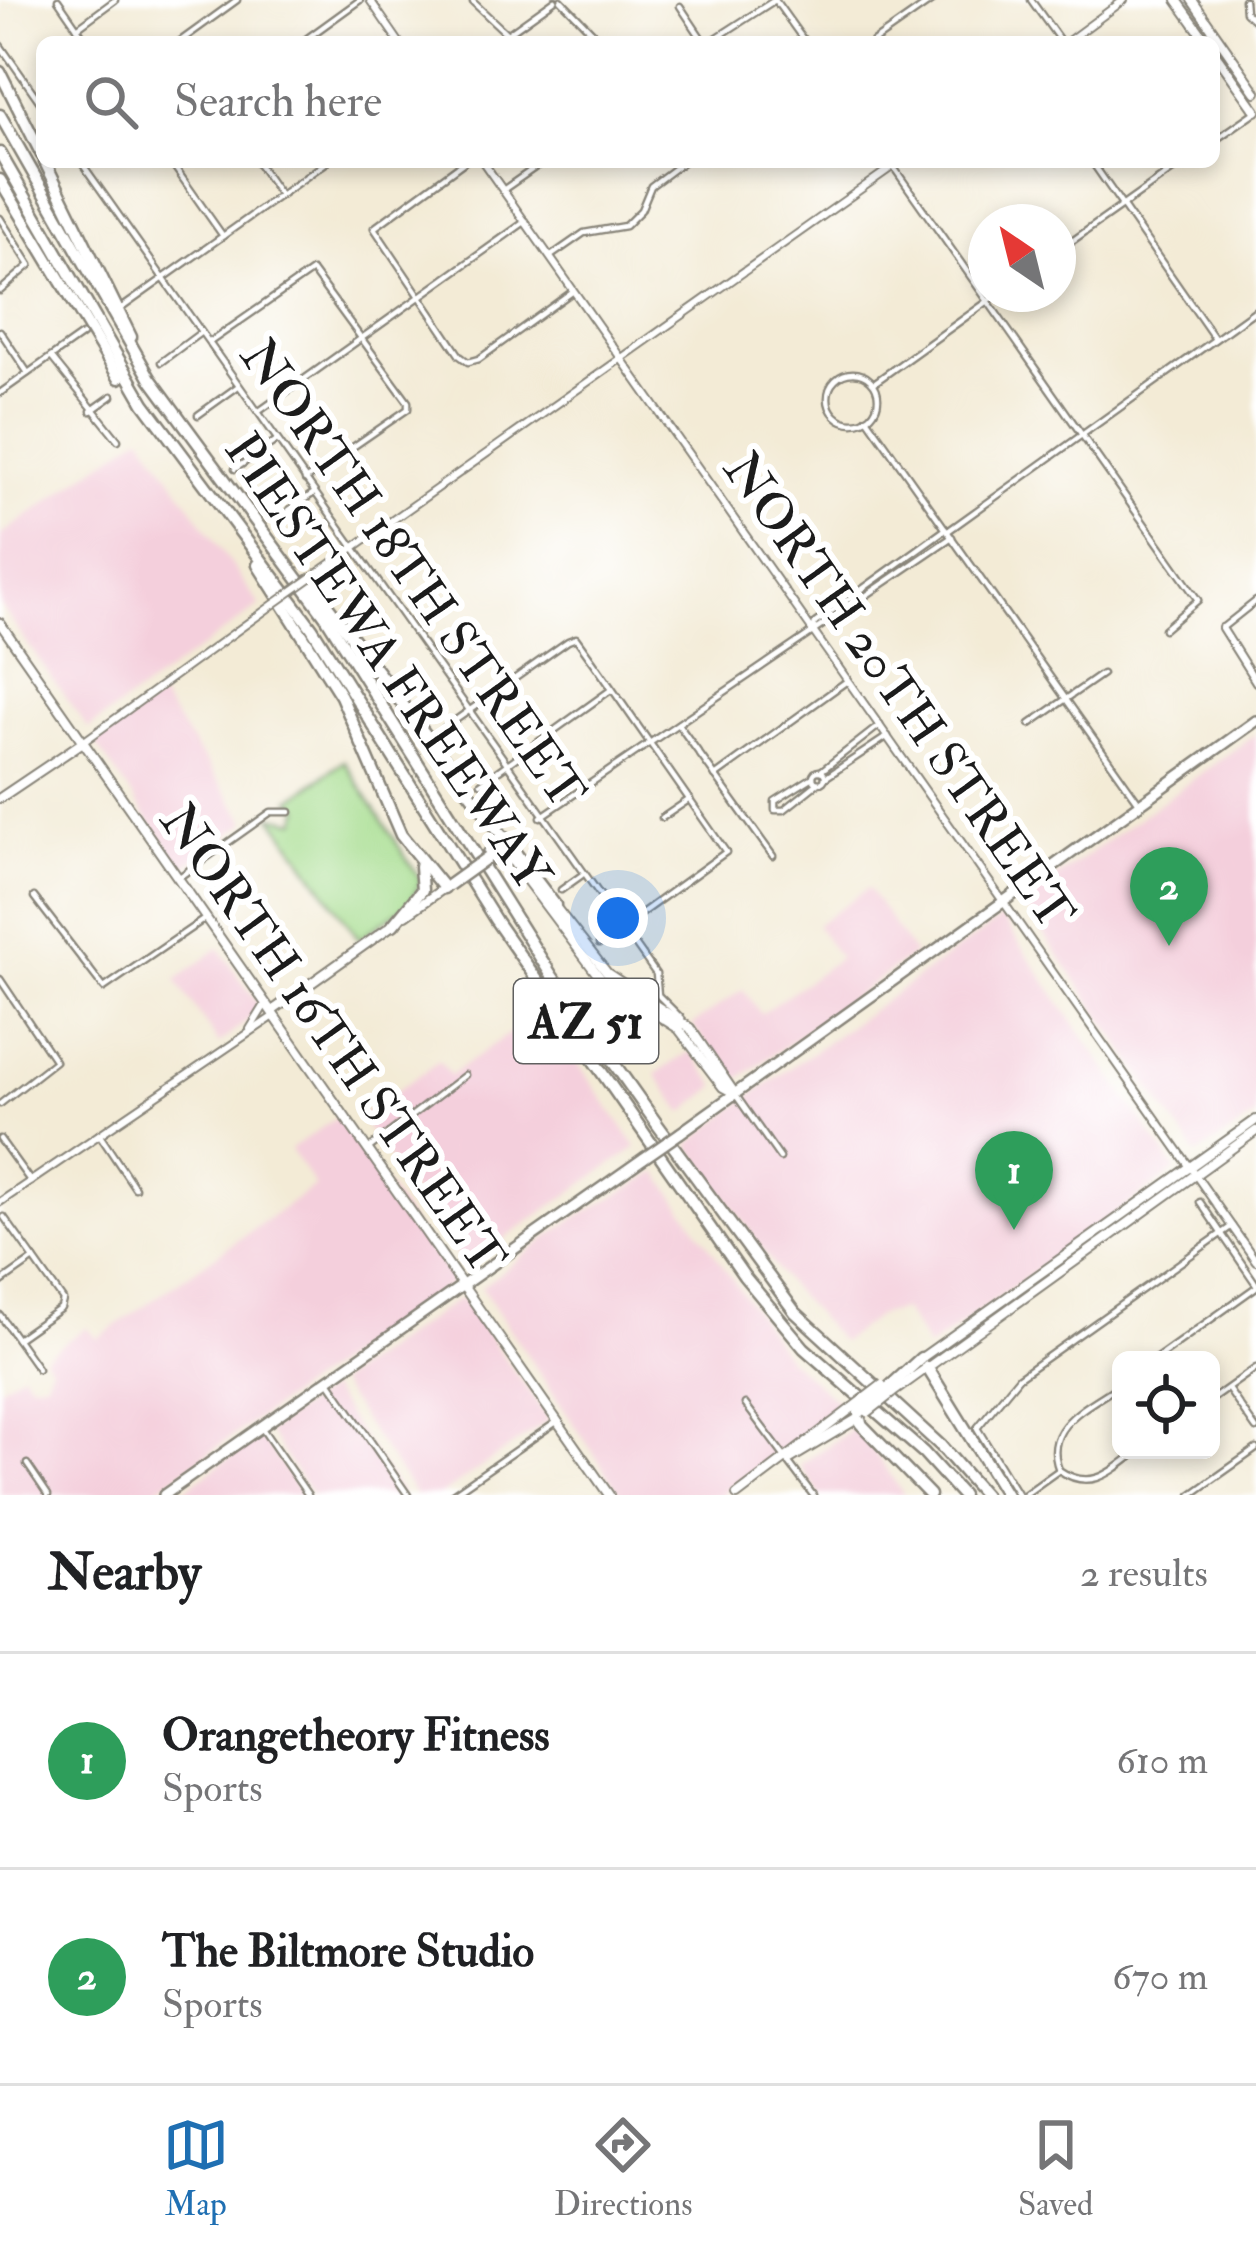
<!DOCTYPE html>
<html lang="en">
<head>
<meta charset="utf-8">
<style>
  body { margin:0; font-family:"IM FELL Double Pica",serif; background:#f6f6f6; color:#202124 }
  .controls { position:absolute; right:36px; bottom:36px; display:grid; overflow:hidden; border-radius:18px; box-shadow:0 6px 18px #0003 }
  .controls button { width:108px; height:108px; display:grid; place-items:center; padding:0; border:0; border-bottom:3px solid #e0e0e0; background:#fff; color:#202124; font:60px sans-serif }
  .compass { position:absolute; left:968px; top:204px; width:108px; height:108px; border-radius:50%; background:#fff; box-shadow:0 6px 18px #0003; rotate:325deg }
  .you { position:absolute; left:618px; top:918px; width:42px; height:42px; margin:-30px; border:9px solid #fff; border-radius:50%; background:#1a73e8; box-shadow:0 0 0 18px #1a73e833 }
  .badge { display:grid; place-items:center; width:78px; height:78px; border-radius:50%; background:#1f6fb2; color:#fff; font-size:39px; font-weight:700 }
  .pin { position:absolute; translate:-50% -99px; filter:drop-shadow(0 3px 6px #0008) }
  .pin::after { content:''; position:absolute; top:63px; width:42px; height:36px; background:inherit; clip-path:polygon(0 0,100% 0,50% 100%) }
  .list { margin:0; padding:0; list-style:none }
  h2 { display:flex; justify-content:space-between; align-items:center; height:156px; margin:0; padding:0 48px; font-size:51px }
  h2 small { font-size:39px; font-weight:400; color:#757577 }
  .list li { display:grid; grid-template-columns:78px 1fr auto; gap:36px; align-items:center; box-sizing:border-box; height:216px; padding:0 48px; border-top:3px solid #e0e0e0 }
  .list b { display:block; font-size:45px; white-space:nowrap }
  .list p { margin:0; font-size:39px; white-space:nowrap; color:#757577 }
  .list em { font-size:39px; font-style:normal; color:#757577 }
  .icon { flex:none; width:66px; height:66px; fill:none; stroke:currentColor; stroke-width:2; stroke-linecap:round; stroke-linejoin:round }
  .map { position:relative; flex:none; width:1256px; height:1495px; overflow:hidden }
  .search { position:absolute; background:#fff; box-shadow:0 6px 18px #0003; left:36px; right:36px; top:36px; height:132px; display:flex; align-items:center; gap:30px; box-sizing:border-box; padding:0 42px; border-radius:18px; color:#757577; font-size:45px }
  .sheet { height:588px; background:#fff }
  nav { display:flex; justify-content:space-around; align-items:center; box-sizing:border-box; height:168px; border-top:3px solid #e0e0e0; background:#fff; font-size:33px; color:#757577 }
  nav a { display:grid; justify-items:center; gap:6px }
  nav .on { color:#1f6fb2 }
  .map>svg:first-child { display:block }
  .built { fill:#f4cfdc }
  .green { fill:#a6dd8e; stroke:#617c55; stroke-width:3 }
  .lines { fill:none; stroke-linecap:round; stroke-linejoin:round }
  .minor-casing { stroke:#888479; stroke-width:9 }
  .tertiary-casing { stroke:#888479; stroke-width:10 }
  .secondary-casing { stroke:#888479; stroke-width:12 }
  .primary-casing { stroke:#888479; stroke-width:14 }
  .motorway-casing { stroke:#888479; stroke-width:15 }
  .minor { stroke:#fff; stroke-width:4.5 }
  .tertiary { stroke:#fff; stroke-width:6 }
  .secondary { stroke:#fff; stroke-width:8 }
  .primary { stroke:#fff; stroke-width:9 }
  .motorway { stroke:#fff; stroke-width:10 }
  .tertiary-bridge-casing { stroke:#888479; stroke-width:10; stroke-linecap:butt }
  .secondary-bridge-casing { stroke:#888479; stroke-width:12; stroke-linecap:butt }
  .primary-bridge-casing { stroke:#888479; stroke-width:14; stroke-linecap:butt }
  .motorway-bridge-casing { stroke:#888479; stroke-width:15; stroke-linecap:butt }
  .tertiary-bridge { stroke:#fff; stroke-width:6 }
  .secondary-bridge { stroke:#fff; stroke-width:8 }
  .primary-bridge { stroke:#fff; stroke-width:9 }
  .motorway-bridge { stroke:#fff; stroke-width:10 }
  .labels { text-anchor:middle; stroke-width:12; stroke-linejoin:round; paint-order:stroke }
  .shield { fill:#fff; stroke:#606060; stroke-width:3 }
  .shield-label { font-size:48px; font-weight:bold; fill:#1c1c1c }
  .street-label { font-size:51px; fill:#1c1c1c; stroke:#fff }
</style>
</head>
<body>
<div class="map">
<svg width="1256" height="1495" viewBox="0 0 1256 1495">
  <rect width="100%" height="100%" fill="#fff"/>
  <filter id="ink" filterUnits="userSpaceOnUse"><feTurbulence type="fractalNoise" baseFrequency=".00833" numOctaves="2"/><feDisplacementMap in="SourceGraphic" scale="24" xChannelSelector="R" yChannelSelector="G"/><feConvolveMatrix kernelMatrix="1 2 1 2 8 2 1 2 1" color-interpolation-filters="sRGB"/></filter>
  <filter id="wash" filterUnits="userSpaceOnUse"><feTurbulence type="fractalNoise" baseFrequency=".004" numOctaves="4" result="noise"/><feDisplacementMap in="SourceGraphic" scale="48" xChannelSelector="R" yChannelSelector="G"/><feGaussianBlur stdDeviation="2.7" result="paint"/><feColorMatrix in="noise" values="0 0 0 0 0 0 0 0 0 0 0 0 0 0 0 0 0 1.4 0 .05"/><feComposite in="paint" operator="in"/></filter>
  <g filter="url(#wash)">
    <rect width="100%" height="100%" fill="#f3ebd6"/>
    <g class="built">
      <path d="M 142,435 L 260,606 L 88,729 L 0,605 L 0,536 Z"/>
      <path d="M 159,696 L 247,822 L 182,868 L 94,741 Z"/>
      <path d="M 1256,734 L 1256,1116 L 1197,1155 L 1022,902 Z"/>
      <path d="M 868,888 L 914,954 L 740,1078 L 731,1076 L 692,1025 L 743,989 L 761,1014 L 839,958 L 816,925 Z"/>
      <path d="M 1002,918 L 1176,1170 L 928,1348 L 903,1310 L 879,1315 L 841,1342 L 787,1284 L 689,1145 L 749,1097 Z"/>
      <path d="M 219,948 L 261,1009 L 219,1044 L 176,980 Z"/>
      <path d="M 541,1011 L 637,1147 L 465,1266 L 359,1117 L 439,1061 L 450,1075 Z"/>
      <path d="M 691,1051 L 717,1086 L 684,1113 L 656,1074 Z"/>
      <path d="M 338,1117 L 452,1280 L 449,1285 L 148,1495 L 0,1495 L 0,1387 L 22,1372 L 29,1382 L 46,1381 L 51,1366 L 44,1357 L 87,1327 L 97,1339 L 315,1186 L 290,1149 Z"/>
      <path d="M 658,1172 L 787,1358 L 844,1407 L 720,1495 L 622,1495 L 481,1287 L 569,1222 Z"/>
      <path d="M 461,1297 L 549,1420 L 441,1495 L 415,1495 L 337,1383 Z"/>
      <path d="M 329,1389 L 402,1495 L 312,1495 L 268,1432 Z"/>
      <path d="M 856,1426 L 904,1495 L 820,1495 L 800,1465 Z"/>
      <path d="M 261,1436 L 302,1495 L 177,1495 Z"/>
    </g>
    <path class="green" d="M 344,761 L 421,881 L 411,902 L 359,939 L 272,816 L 296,821 L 301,808 L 291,800 Z"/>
  </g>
  <g filter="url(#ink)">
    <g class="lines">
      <g class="minor-casing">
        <g id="minor">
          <path d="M 58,0 L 87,42"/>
          <path d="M 561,0 L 602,42"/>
          <path d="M 775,0 L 805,42"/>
          <path d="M 1031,0 L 1061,42"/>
          <path d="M 1244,0 L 1245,12 L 1256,22"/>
          <path d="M 473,2 L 507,34"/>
          <path d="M 680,6 L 704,42"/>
          <path d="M 77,28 L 115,0"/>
          <path d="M 179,42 L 237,0"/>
          <path d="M 302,42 L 360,0"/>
          <path d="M 496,42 L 555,0"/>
          <path d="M 710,42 L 775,0"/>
          <path d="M 873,42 L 933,0"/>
          <path d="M 0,45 L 42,105"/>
          <path d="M 1214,141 L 1254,113"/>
          <path d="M 81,162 L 656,974 L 658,995 L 682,1019"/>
          <path d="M 171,162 L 223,236"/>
          <path d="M 257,162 L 280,195"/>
          <path d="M 464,162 L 374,228 L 460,356 L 468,362 L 479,359 L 572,292"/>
          <path d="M 890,162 L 1198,600 L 1164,629"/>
          <path d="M 1092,162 L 1215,339"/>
          <path d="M 503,190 L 543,162"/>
          <path d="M 0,218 L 30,265 L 0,291"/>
          <path d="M 1058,251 L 1184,162"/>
          <path d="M 551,256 L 584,233 L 625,226 L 641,210 L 651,186 L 683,162"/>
          <path d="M 123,307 L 327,162"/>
          <path d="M 0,331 L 28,373"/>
          <path d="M 210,342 L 312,271 L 408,402 L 408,409 L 305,480"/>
          <path d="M 51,357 L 118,440"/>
          <path d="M 161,362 L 200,333"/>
          <circle cx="853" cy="398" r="25"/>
          <path d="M 874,383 L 998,294"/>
          <path d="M 0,393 L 82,335"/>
          <path d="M 91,411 L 112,396"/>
          <path d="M 258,412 L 526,221"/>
          <path d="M 198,415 L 237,387"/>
          <path d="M 867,418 L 1140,804"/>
          <path d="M 235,469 L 277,440"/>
          <path d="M 289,510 L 314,493"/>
          <path d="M 948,531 L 1256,310"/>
          <path d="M 1222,628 L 1256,601"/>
          <path d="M 813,630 L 815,623 L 946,529"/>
          <path d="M 678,724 L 773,856"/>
          <path d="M 1030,724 L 1102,674"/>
          <path d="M 443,729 L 568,641 L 576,638 L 594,663 L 726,852 L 599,944"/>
          <circle cx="819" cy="777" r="6"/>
          <path d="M 821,771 L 880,725"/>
          <path d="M 715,776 L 847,681"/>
          <path d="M 813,777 L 775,801 L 775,810 L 784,810 L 818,783"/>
          <path d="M 825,778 L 888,736"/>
          <path d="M 481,783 L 612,689"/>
          <path d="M 541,817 L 952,537"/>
          <path d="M 662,818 L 690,799"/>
          <path d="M 178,878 L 271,812 L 290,812"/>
          <path d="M 561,890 L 582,875"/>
          <path d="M 34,897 L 104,988 L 206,918"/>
          <path d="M 0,979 L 55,1061 L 0,1104"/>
          <path d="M 735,1094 L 780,1158"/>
          <path d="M 99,1134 L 135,1188"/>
          <path d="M 0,1139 L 31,1182"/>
          <path d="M 368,1149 L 465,1075"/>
          <path d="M 1200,1202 L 1256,1284"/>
          <path d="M 4,1217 L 34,1259"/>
          <path d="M 0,1283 L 34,1259 L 63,1300 L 61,1308 L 17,1339"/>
          <path d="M 0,1315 L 38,1369"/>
          <path d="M 1154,1360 L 1256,1287"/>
          <path d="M 329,1381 L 408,1495"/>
          <path d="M 1228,1389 L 1256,1429"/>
          <path d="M 1211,1400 L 1256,1368"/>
          <path d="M 745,1404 L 813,1495"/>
          <path d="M 261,1427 L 308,1495"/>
          <path d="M 27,1464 L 48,1495"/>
          <path d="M 1059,1470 C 1041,1425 1090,1406 1121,1384"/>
          <path d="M 451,1495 L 555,1423"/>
          <path d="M 1018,1495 L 977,1428 L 1019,1377 L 1232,1226"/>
          <path d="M 1024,1495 L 1059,1470 C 1092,1493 1113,1470 1140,1450"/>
          <path d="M 1191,1495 L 1256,1449"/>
        </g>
      </g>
      <g class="tertiary-casing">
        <g id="tertiary">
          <path d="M 370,0 L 399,42"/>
          <path d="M 1067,42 L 1124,0"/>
          <path d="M 483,162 L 1256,1261"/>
          <path d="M 319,572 L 899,162"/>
          <path d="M 1222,628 L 1256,682"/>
          <path d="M 83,742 L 274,604"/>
          <path d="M 250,1029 L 266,1003"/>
          <path d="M 0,1202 L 274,1016"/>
        </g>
      </g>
      <g class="secondary-casing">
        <g id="secondary">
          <path d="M 1177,0 L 1207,42"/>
          <path d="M 1192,0 L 1256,92"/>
          <path d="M 1214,52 L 1256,111"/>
          <path d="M 0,623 L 609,1495"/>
          <path d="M 0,798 L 83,742"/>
          <path d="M 487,853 L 503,847 L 514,854"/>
          <path d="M 491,860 L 502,856 L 513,862 L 601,979 L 679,1029 L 723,1087 L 734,1093"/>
          <path d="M 553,904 L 607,973 L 690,1028 L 735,1094"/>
          <path d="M 406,915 L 447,886"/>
          <path d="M 272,1011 L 394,924"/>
          <path d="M 920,1359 L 1256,1120"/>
          <path d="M 892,1393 L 1256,1131"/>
          <path d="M 790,1459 L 862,1416"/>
          <path d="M 737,1495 L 852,1408"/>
        </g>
      </g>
      <g class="primary-casing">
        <g id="primary">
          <path d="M 680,1133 L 1256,721"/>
          <path d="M 164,1495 L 644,1158"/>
        </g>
      </g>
      <g class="motorway-casing">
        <g id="motorway">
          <path d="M 0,72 L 42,155"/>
          <path d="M 0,115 L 150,378 L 326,617 L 552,976 L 657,1124 L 795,1312 L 941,1446 L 984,1495"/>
          <path d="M 0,153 L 144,403 L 312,628 L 496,921 L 744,1276 L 804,1348 L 924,1453 L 962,1495"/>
          <path d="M 45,162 L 131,337"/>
          <path d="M 0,180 L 119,378"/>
          <path d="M 258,565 L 341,696 L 401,835 L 444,888"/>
          <path d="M 309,581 L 555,905"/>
          <path d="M 393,925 L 422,890 L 420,867"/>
          <path d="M 927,1367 L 1006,1495"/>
          <path d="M 887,1389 L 921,1358"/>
          <path d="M 859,1413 L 861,1424 L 930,1495"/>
        </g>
      </g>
      <use href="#minor" class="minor"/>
      <use href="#tertiary" class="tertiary"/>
      <use href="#secondary" class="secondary"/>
      <use href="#primary" class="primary"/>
      <use href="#motorway" class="motorway"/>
      <g class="tertiary-bridge-casing">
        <path id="tertiary-bridge" d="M 274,604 L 319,572"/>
      </g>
      <g class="secondary-bridge-casing">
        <g id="secondary-bridge">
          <path d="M 852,1408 L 882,1385"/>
          <path d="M 868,1412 L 892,1393"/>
        </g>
      </g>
      <g class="primary-bridge-casing">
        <path id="primary-bridge" d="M 644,1158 L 680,1133"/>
      </g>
      <g class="motorway-bridge-casing">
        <g id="motorway-bridge">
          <path d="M 449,885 L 488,857"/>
          <path d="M 859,1413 L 887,1389"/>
        </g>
      </g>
      <use href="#tertiary-bridge" class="tertiary-bridge"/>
      <use href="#secondary-bridge" class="secondary-bridge"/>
      <use href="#primary-bridge" class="primary-bridge"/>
      <use href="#motorway-bridge" class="motorway-bridge"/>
    </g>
  </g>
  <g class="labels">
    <rect class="shield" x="514" y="979" width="144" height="84" rx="9"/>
    <g class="shield-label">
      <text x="586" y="1038">AZ 51</text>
    </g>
    <g class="street-label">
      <text transform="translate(414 573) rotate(55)" y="18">NORTH 18TH STREET</text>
      <text transform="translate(389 661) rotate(56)" y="18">PIESTEWA FREEWAY</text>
      <text transform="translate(900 690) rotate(55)" y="18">NORTH 20TH STREET</text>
      <text transform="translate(334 1038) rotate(55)" y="18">NORTH 16TH STREET</text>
    </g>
  </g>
</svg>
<div class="controls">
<button><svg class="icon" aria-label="locate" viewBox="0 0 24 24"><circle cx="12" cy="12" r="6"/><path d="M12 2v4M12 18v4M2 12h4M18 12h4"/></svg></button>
</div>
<svg class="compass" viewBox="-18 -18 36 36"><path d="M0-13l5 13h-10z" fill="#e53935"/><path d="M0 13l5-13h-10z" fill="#757577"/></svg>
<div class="you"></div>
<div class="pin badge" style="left:1014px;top:1230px;background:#2e9e5b">1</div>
<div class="pin badge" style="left:1169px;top:946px;background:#2e9e5b">2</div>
<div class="search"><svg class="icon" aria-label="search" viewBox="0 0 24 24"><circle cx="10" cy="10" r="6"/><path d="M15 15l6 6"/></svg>Search here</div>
</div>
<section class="sheet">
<h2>Nearby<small>2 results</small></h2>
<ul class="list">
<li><span class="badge" style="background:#2e9e5b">1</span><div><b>Orangetheory Fitness</b><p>Sports</p></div><em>610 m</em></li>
<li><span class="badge" style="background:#2e9e5b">2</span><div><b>The Biltmore Studio</b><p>Sports</p></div><em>670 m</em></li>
</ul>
</section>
<nav>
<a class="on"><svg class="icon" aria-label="map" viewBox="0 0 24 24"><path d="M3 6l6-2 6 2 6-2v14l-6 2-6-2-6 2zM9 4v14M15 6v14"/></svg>Map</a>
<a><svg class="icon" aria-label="directions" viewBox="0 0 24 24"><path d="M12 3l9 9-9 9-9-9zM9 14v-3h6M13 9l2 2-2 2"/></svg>Directions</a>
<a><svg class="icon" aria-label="saved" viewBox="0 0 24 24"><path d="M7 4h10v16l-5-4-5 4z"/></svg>Saved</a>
</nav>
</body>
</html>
